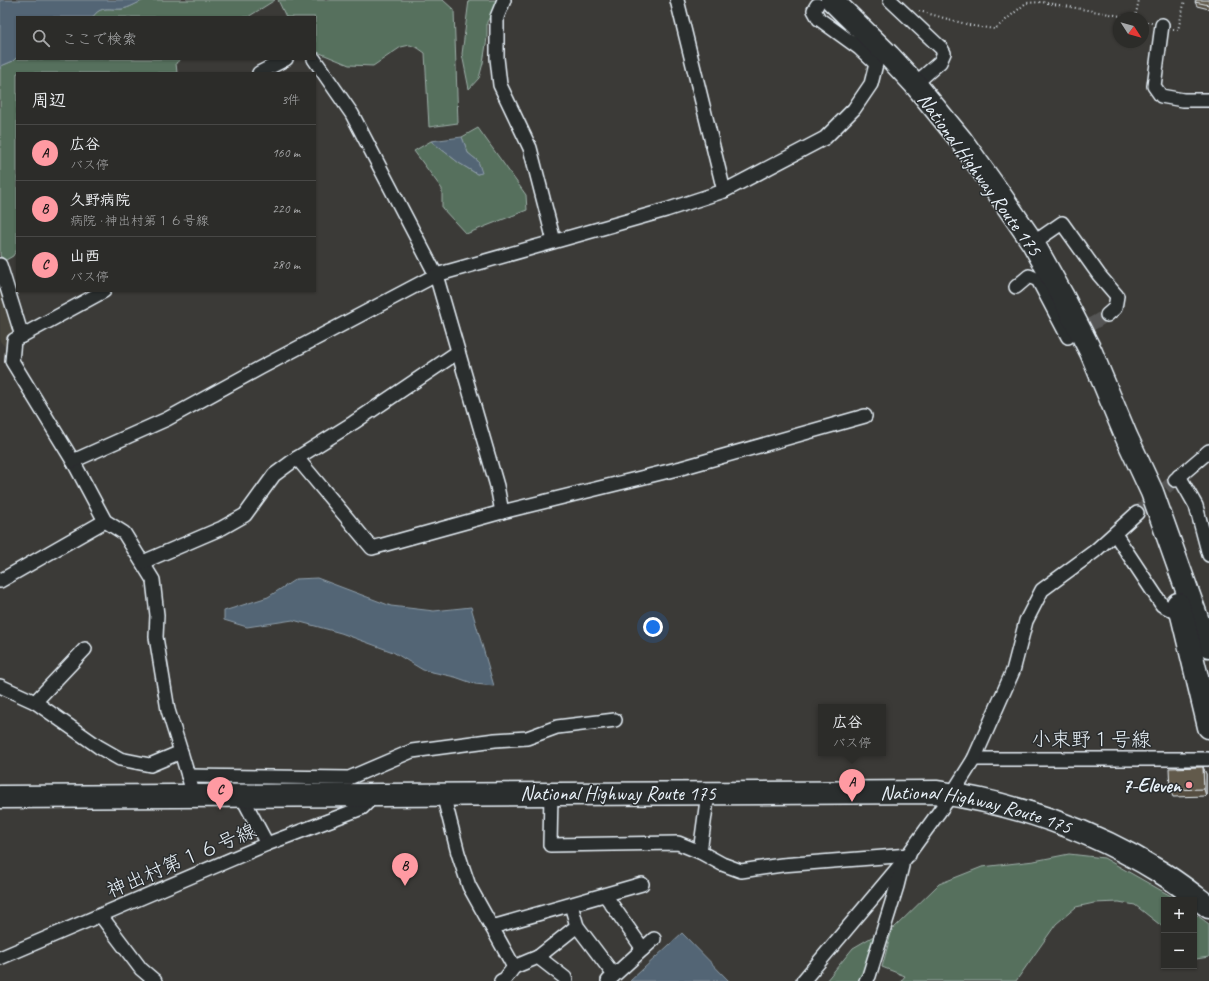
<!DOCTYPE html>
<html lang="ja">
<head>
<meta charset="utf-8">
<style>
  body { margin:0; font-family:Caveat,"Klee One",sans-serif; background:#343431; color:#f1f3f6 }
  .controls { position:absolute; right:12px; bottom:12px; display:grid; overflow:hidden; border-radius:0px; box-shadow:0 1px 3px #0004 }
  .controls button { width:36px; height:36px; display:grid; place-items:center; padding:0; border:0; border-bottom:1px solid #484846; background:#2c2c29; color:#f1f3f6; font:20px sans-serif }
  .compass { position:absolute; left:1113px; top:12px; width:36px; height:36px; border-radius:50%; background:#2c2c29; box-shadow:0 1px 3px #0004; rotate:126deg }
  .you { position:absolute; left:653px; top:627px; width:14px; height:14px; margin:-10px; border:3px solid #fff; border-radius:50%; background:#1a73e8; box-shadow:0 0 0 6px #1a73e833 }
  .badge { display:grid; place-items:center; width:26px; height:26px; border-radius:50%; background:#ff9aa2; color:#111; font-size:13px; font-weight:700 }
  .pin { position:absolute; translate:-50% -33px; filter:drop-shadow(0 1px 2px #0008) }
  .pin::after { content:''; position:absolute; top:21px; width:14px; height:12px; background:inherit; clip-path:polygon(0 0,100% 0,50% 100%) }
  .popup { position:absolute; left:818px; top:704px; width:68px; height:52px; box-sizing:border-box; display:grid; place-content:center; border-radius:0px; background:#2c2c29; filter:drop-shadow(0 1px 3px #0005); font-size:13px; white-space:nowrap; color:#a6a7a8 }
  .popup b { font-size:15px; color:#f1f3f6 }
  .popup::after { content:''; position:absolute; left:50%; top:100%; margin-left:-8px; border:8px solid transparent; border-top-color:#2c2c29 }
  .list { margin:0; padding:0; list-style:none }
  h2 { display:flex; justify-content:space-between; align-items:center; height:52px; margin:0; padding:0 16px; font-size:17px }
  h2 small { font-size:13px; font-weight:400; color:#a6a7a8 }
  .list li { display:grid; grid-template-columns:26px 1fr auto; gap:12px; align-items:center; box-sizing:border-box; height:56px; padding:0 16px; border-top:1px solid #484846 }
  .list b { display:block; font-size:15px; white-space:nowrap }
  .list p { margin:0; font-size:13px; white-space:nowrap; color:#a6a7a8 }
  .list em { font-size:13px; font-style:normal; color:#a6a7a8 }
  .icon { flex:none; width:22px; height:22px; fill:none; stroke:currentColor; stroke-width:2; stroke-linecap:round; stroke-linejoin:round }
  .map { position:relative; flex:none; width:1209px; height:981px; overflow:hidden }
  .search { position:absolute; background:#2c2c29; box-shadow:0 1px 3px #0004; left:16px; top:16px; width:300px; height:44px; display:flex; align-items:center; gap:10px; box-sizing:border-box; padding:0 14px; border-radius:0px; color:#a6a7a8; font-size:15px }
  .panel { position:absolute; background:#2c2c29; box-shadow:0 1px 3px #0004; left:16px; top:72px; width:300px; height:220px; border-radius:0px }
  .map>svg:first-child { display:block }
  .built { fill:#47443d }
  .green { fill:#56705d; stroke:#9fb0aa }
  .water { fill:#526575; stroke:#8e9da9 }
  .lines { fill:none; stroke-linecap:round; stroke-linejoin:round }
  .street-tunnel { stroke:#555554; stroke-width:13; stroke-dasharray:13 6; stroke-linecap:butt }
  .street-casing { stroke:#e8f1f8; stroke-width:16 }
  .highway-casing { stroke:#e8f1f8; stroke-width:25 }
  .path { stroke:#e8f1f8; stroke-width:2; stroke-dasharray:1 3; stroke-linecap:butt }
  .street { stroke:#2a2d2e; stroke-width:13 }
  .highway { stroke:#2a2d2e; stroke-width:22 }
  .wall { fill:#544d40; stroke:#e8f1f8 }
  .shaded-wall { fill:#453f34; stroke:#e8f1f8 }
  .building { fill:#625a4b; stroke:#e8f1f8 }
  .poi-dot { fill:#ff9aa2; stroke:#2a2d2e; stroke-width:1.5 }
  .labels { text-anchor:middle; stroke-width:3; stroke-linejoin:round; paint-order:stroke }
  .street-label { font-size:20px; fill:#e8f1f8; stroke:#2a2d2e }
  .poi-label { font-size:20px; font-weight:bold; fill:#e8f1f8; stroke:#2a2d2e; text-anchor:end }
</style>
</head>
<body>
<div class="map">
<svg width="1209" height="981" viewBox="0 0 1209 981">
  <rect width="100%" height="100%" fill="#3b3a37"/>
  <filter id="ink" filterUnits="userSpaceOnUse"><feTurbulence type="fractalNoise" baseFrequency=".025" numOctaves="2"/><feDisplacementMap in="SourceGraphic" scale="8" xChannelSelector="R" yChannelSelector="G"/><feConvolveMatrix kernelMatrix="1 2 1 2 8 2 1 2 1" color-interpolation-filters="sRGB"/></filter>
  <g filter="url(#ink)">
    <path class="built" d="M 0,290 L 14,332 L 4,346 L 0,341 Z"/>
    <g class="green">
      <path d="M 144,0 L 275,0 L 248,17 L 93,17 C 100,5 111,10 122,9 C 129,8 137,3 144,0 Z"/>
      <path d="M 278,0 L 443,0 L 454,10 L 458,123 L 429,127 L 425,53 L 418,48 L 410,45 L 401,47 L 373,66 L 349,65 L 315,51 L 315,17 L 286,17 Z"/>
      <path d="M 469,0 L 499,0 L 487,22 L 487,38 L 483,63 L 479,78 L 469,89 L 462,54 Z"/>
      <path d="M 17,57 L 17,59 L 181,59 L 176,63 L 177,73 L 17,73 L 17,249 L 13,256 L 6,260 L 0,256 L 0,69 L 1,66 L 13,61 Z"/>
      <path d="M 478,128 L 526,195 L 527,210 L 466,234 L 442,208 L 442,189 L 414,151 L 431,141 L 459,163 L 477,174 L 481,173 L 478,161 L 468,153 L 462,137 Z"/>
      <path d="M 1069,854 L 1104,858 L 1178,900 L 1164,900 L 1164,928 L 1135,905 L 1119,902 L 1094,903 L 1076,907 L 1056,924 L 1016,981 L 901,981 L 905,976 L 882,967 L 892,930 L 939,884 L 982,867 L 1034,861 Z"/>
      <path d="M 1194,913 L 1209,924 L 1209,957 L 1196,959 L 1194,958 Z"/>
      <path d="M 877,934 L 863,977 L 860,981 L 826,981 L 853,948 Z"/>
    </g>
    <g class="water">
      <path d="M 0,0 L 144,0 C 137,3 129,8 122,9 C 111,10 100,5 93,17 L 17,17 L 17,57 L 13,61 L 1,66 L 0,69 Z"/>
      <path d="M 462,137 L 468,153 L 478,161 L 482,173 L 477,174 L 459,163 L 431,141 Z"/>
      <path d="M 317,578 L 391,606 L 434,611 L 471,607 L 494,686 L 475,684 L 455,677 L 423,670 L 393,652 L 341,633 L 293,620 L 247,627 L 224,620 L 224,611 L 268,597 L 296,579 Z"/>
      <path d="M 682,933 L 729,981 L 630,981 Z"/>
    </g>
    <g class="lines">
      <g class="street-tunnel">
        <path d="M 1074,334 L 1107,315"/>
        <path d="M 1137,513 L 1175,480"/>
      </g>
      <g class="street-casing">
        <g id="street">
          <path d="M 504,0 L 497,17 L 497,58 L 500,85 L 530,148 L 554,241"/>
          <path d="M 677,0 L 724,191"/>
          <path d="M 890,0 L 941,48 L 944,53 L 940,62 L 915,84"/>
          <path d="M 1162,25 L 1154,86 L 1161,96 L 1183,100 L 1209,100"/>
          <path d="M 314,59 L 352,114 L 436,275 L 497,486 L 502,512"/>
          <path d="M 259,73 L 286,59"/>
          <path d="M 1033,243 L 1062,223 L 1099,275 L 1117,296 L 1115,308 L 1107,315"/>
          <path d="M 0,265 L 22,336"/>
          <path d="M 1016,287 L 1029,276 L 1038,280 L 1068,337"/>
          <path d="M 104,291 L 14,340 L 12,361 L 73,461 L 105,521 L 124,533 L 153,580 L 157,615 L 156,637 L 168,710 L 181,752 L 194,796"/>
          <path d="M 297,458 L 372,548 L 502,512 L 681,468 L 865,416"/>
          <path d="M 73,461 L 167,419 L 260,368 L 436,275 L 666,210 L 724,191 L 825,138 L 854,109 L 871,84 L 876,64 L 859,48 L 819,19 L 814,10 L 817,5"/>
          <path d="M 1179,476 L 1196,506 L 1209,555"/>
          <path d="M 1175,480 L 1209,451"/>
          <path d="M 1115,534 L 1162,605 L 1182,615"/>
          <path d="M 143,562 L 222,528 L 245,515 L 274,475 L 297,458 L 353,423 L 458,352"/>
          <path d="M 0,581 L 105,521"/>
          <path d="M 0,686 L 35,702 L 99,747 L 120,759 L 150,765 L 181,752"/>
          <path d="M 35,702 L 85,649"/>
          <path d="M 974,759 L 1208,759"/>
          <path d="M 188,776 L 349,778 L 412,751 L 495,740 L 527,738 L 557,727 L 615,720"/>
          <path d="M 551,793 L 550,845 L 678,843 L 700,852 L 722,864 L 741,871 L 782,865 L 909,855"/>
          <path d="M 443,794 L 458,853 L 469,886 L 514,967 L 505,979 L 501,981"/>
          <path d="M 241,795 L 267,844"/>
          <path d="M 700,852 L 708,793"/>
          <path d="M 605,895 L 643,949"/>
          <path d="M 571,905 L 577,926 L 614,975"/>
          <path d="M 101,916 L 141,969 L 155,981"/>
          <path d="M 492,927 L 642,884"/>
          <path d="M 538,957 L 577,926"/>
          <path d="M 0,958 L 267,844 L 362,808 L 375,795"/>
          <path d="M 514,967 L 538,957 L 565,978 L 566,981"/>
          <path d="M 608,981 L 654,939"/>
          <path d="M 803,981 L 902,863 L 952,794 L 974,759 L 1013,671 L 1026,621 L 1042,590 L 1095,551 L 1137,513"/>
          <path d="M 866,981 L 869,976 L 897,886 L 902,866"/>
        </g>
      </g>
      <g class="highway-casing">
        <g id="highway">
          <path d="M 832,0 L 889,56 L 915,84 L 961,140 L 998,192 L 1033,243 L 1062,295 L 1091,352 L 1126,436 L 1152,492 L 1198,621 L 1209,646"/>
          <path d="M 1178,604 L 1182,615 L 1209,727"/>
          <path id="s1" d="M 0,797 L 936,792 C 1014,803 1092,830 1160,872 C 1177,882 1193,895 1209,907"/>
        </g>
      </g>
      <g class="path">
        <path d="M 919,11 L 973,26 L 995,29 L 1026,3 L 1042,2 L 1132,18"/>
        <path d="M 1135,18 L 1139,0"/>
        <path d="M 1143,21 L 1152,23"/>
        <path d="M 1173,29 L 1178,30 L 1185,0"/>
      </g>
      <use href="#street" class="street"/>
      <use href="#highway" class="highway"/>
    </g>
    <g class="wall">
      <path d="M 1209,0 L 1209,9 L 1197,6 L 1195,2 Z"/>
      <path d="M 1203,767 L 1206,774 L 1206,796 L 1173,797 L 1170,790 Z"/>
    </g>
    <path class="shaded-wall" d="M 1203,767 L 1206,774 L 1206,796 L 1204,789 Z"/>
    <g class="building">
      <path d="M 1196,0 L 1209,0 L 1209,5 L 1195,2 Z"/>
      <path d="M 1203,767 L 1204,789 L 1170,790 L 1169,768 Z"/>
    </g>
  </g>
  <circle class="poi-dot" cx="1189" cy="785" r="4"/>
  <g class="labels">
    <g class="street-label">
      <text transform="translate(980 174) rotate(54)" y="7">National Highway Route 175</text>
      <text x="1091" y="746">小束野１号線</text>
      <text x="618" y="800">National Highway Route 175</text>
      <text dy="7" stroke="none"><textPath href="#s1" startOffset="978">National Highway Route 175</textPath></text>
      <text transform="translate(181 860) rotate(-23)" y="7">神出村第１６号線</text>
    </g>
    <g class="poi-label">
      <text x="1181" y="792">7-Eleven</text>
    </g>
  </g>
</svg>
<div class="controls">
<button>+</button>
<button>−</button>
</div>
<svg class="compass" viewBox="-18 -18 36 36"><path d="M0-13l5 13h-10z" fill="#e53935"/><path d="M0 13l5-13h-10z" fill="#a6a7a8"/></svg>
<div class="you"></div>
<div class="pin badge" style="left:852px;top:802px">A</div>
<div class="popup"><b>広谷</b>バス停</div>
<div class="pin badge" style="left:405px;top:886px">B</div>
<div class="pin badge" style="left:220px;top:810px">C</div>
<div class="search"><svg class="icon" aria-label="search" viewBox="0 0 24 24"><circle cx="10" cy="10" r="6"/><path d="M15 15l6 6"/></svg>ここで検索</div>
<section class="panel">
<h2>周辺<small>3件</small></h2>
<ul class="list">
<li><span class="badge">A</span><div><b>広谷</b><p>バス停</p></div><em>160 m</em></li>
<li><span class="badge">B</span><div><b>久野病院</b><p>病院 · 神出村第１６号線</p></div><em>220 m</em></li>
<li><span class="badge">C</span><div><b>山西</b><p>バス停</p></div><em>280 m</em></li>
</ul>
</section>
</div>
</body>
</html>
